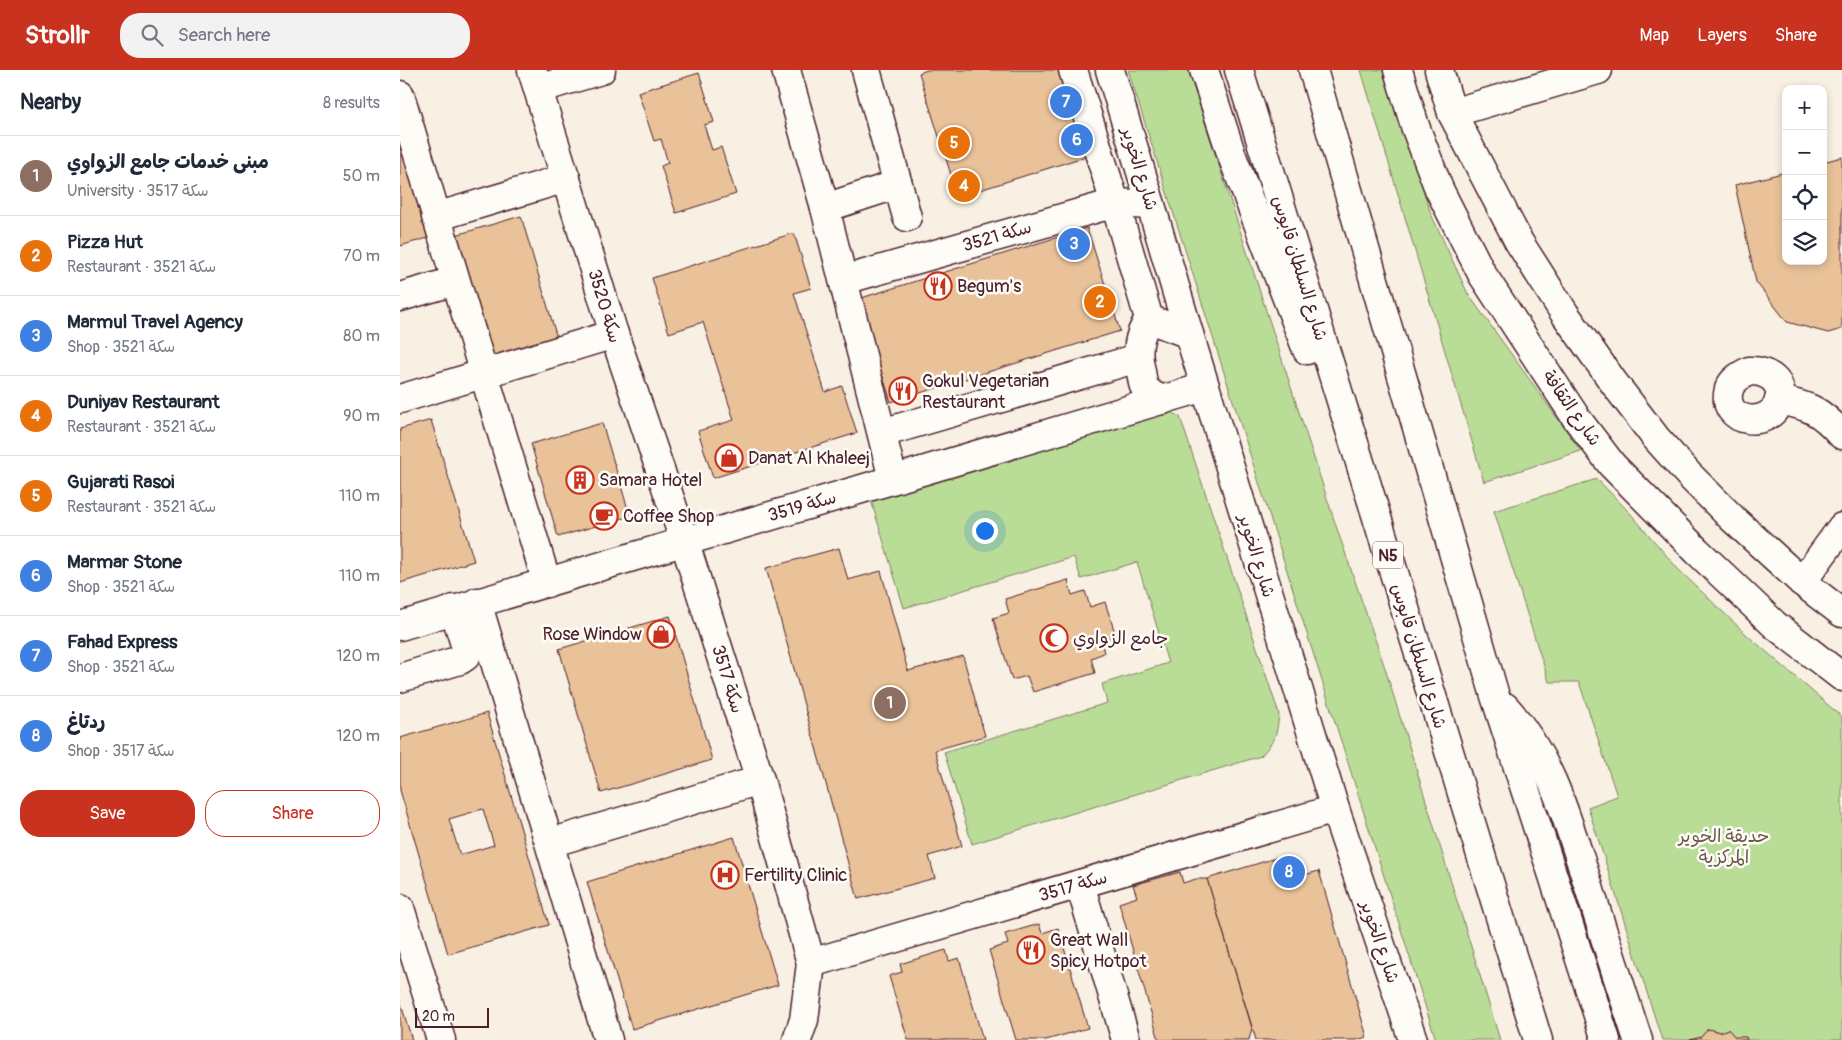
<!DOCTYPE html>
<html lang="en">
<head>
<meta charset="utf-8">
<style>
  body { margin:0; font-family:Pangolin,"Playpen Sans Arabic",sans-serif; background:#f2f2f3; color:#1f2937 }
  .controls { position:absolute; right:15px; top:15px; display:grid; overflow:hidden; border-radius:10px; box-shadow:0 2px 8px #0003 }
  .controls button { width:45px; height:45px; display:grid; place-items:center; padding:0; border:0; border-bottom:1px solid #e0e1e3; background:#fff; color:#1f2937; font:25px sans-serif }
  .scale { position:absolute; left:15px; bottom:12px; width:74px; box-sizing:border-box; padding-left:5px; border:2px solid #4a1f2b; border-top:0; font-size:14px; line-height:18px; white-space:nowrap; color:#4a1f2b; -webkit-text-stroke:4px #fdfcf7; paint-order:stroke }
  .you { position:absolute; left:584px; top:460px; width:18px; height:18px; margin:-12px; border:4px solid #fff; border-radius:50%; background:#1a73e8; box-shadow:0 0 0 8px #1a73e833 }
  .badge { display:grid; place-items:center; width:32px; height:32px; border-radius:50%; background:#c8321e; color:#fff; font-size:16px; font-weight:700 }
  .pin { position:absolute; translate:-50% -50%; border:2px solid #fff; box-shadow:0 1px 5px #0006 }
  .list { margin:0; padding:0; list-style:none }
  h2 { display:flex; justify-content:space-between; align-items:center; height:65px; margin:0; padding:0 20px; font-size:21px }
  h2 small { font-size:16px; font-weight:400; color:#747a83 }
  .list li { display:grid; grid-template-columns:32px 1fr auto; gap:15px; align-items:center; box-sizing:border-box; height:80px; padding:0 20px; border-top:1px solid #e0e1e3 }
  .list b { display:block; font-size:19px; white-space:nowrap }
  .list p { margin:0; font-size:16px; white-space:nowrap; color:#747a83 }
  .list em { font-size:16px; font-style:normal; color:#747a83 }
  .actions { display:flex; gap:10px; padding:15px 20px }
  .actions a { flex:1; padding:11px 0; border:1px solid #c8321e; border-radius:20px; text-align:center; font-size:18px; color:#c8321e }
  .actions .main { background:#c8321e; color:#fff }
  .icon { flex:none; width:28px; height:28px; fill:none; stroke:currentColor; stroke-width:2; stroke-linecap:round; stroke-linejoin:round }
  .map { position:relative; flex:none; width:1442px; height:970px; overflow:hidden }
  header { display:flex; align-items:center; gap:30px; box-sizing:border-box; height:70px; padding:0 25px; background:#c8321e; color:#fff }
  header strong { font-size:24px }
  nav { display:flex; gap:28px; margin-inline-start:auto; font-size:18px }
  .search { width:350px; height:45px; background:#f2f2f3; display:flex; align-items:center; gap:12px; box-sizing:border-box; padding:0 18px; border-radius:20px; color:#747a83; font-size:19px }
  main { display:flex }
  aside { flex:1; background:#fff }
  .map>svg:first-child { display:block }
  .green { fill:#b9dd97; stroke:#827e61 }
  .building { fill:#e9c299; stroke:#4a1f2b; fill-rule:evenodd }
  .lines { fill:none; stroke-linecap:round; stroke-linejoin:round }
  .minor-casing { stroke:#4a1f2b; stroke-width:31 }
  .major-casing { stroke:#4a1f2b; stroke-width:31 }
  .highway-casing { stroke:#4a1f2b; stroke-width:31 }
  .minor { stroke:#fdfcf7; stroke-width:28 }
  .major { stroke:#fdfcf7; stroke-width:28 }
  .highway { stroke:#fdfcf7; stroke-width:28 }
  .labels { text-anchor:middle; stroke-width:5; stroke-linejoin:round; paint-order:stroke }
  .shield { fill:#fdfcf7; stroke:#806168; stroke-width:1 }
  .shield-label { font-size:16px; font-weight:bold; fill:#4a1f2b }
  .street-label { font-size:18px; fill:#4a1f2b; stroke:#fdfcf7 }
  .poi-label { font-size:18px; fill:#4a1f2b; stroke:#fdfcf7; text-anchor:start }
  .park-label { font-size:18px; fill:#6b584b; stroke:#fdfcf7 }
</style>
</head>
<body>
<header>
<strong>Strollr</strong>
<div class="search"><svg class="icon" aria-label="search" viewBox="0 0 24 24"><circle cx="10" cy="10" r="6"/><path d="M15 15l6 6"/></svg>Search here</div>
<nav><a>Map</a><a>Layers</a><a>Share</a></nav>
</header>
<main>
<aside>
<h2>Nearby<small>8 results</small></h2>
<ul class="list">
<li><span class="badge" style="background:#8d6e63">1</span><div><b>مبنى خدمات جامع الزواوي</b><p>University · سكة 3517</p></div><em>50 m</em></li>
<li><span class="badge" style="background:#e8710a">2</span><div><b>Pizza Hut</b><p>Restaurant · سكة 3521</p></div><em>70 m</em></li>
<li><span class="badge" style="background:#3f7fe0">3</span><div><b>Marmul Travel Agency</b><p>Shop · سكة 3521</p></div><em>80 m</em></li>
<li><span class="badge" style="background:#e8710a">4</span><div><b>Duniyav Restaurant</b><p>Restaurant · سكة 3521</p></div><em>90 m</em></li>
<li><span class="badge" style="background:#e8710a">5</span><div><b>Gujarati Rasoi</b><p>Restaurant · سكة 3521</p></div><em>110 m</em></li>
<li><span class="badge" style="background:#3f7fe0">6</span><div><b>Marmar Stone</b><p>Shop · سكة 3521</p></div><em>110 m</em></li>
<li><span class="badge" style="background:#3f7fe0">7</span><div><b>Fahad Express</b><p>Shop · سكة 3521</p></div><em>120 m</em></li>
<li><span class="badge" style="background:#3f7fe0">8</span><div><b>ردتاغ</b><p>Shop · سكة 3517</p></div><em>120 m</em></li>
</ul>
<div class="actions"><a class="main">Save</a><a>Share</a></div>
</aside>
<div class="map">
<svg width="1442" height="970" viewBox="0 0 1442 970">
  <rect width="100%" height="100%" fill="#f9f0e4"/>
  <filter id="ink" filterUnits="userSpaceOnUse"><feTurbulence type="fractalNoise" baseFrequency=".02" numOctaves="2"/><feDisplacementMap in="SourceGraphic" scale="10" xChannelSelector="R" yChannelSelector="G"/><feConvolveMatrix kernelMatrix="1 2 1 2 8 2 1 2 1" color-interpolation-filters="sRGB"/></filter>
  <g filter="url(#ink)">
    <g class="green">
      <path d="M 728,0 L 788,0 L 937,459 L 984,595 L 1100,970 L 1036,970 Z"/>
      <path d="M 961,0 L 985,0 L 1031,144 L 1068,224 L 1181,381 L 1084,412 Z"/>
      <path d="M 765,339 L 780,347 L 879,644 C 877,665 875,670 861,686 L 572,774 L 544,682 L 707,633 L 702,614 L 768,593 L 737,492 L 681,509 L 674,487 L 504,538 L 470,427 Z"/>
      <path d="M 1197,409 L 1230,443 L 1278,499 L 1347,565 L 1442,647 L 1442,970 L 1262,970 L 1188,737 L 1217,726 L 1179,612 L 1149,612 L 1094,441 Z"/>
    </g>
    <g class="building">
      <path d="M 527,0 L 667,0 L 693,84 L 558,127 L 519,3 Z"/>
      <path d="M 299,3 L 314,52 L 304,55 L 312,80 L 321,77 L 336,124 L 276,143 L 261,96 L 268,93 L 261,69 L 254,71 L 238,22 Z"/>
      <path d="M 0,75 L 28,168 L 0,176 Z"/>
      <path d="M 1442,87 L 1442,259 L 1428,263 L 1387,252 L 1356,212 L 1335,115 L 1386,102 L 1386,191 L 1423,191 L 1423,92 Z"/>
      <path d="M 121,146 L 157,268 L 92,287 L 56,165 Z"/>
      <path d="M 687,158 L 720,261 L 491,332 L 458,229 Z"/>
      <path d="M 394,163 L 411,218 L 394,223 L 425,322 L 442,316 L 457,363 L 313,408 L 298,361 L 334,350 L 303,252 L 269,263 L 252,208 Z"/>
      <path d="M 31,350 L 74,491 L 0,513 L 0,359 Z"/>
      <path d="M 202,353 L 230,446 L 158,467 L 131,374 Z"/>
      <path d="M 439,478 L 448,510 L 481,501 L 508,601 L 563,586 L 585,666 L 535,680 L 562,776 L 529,786 L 535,808 L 458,829 L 366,498 Z"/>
      <path d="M 668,510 L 672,525 L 685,521 L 690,537 L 705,532 L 716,566 L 701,570 L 704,583 L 691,588 L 695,603 L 633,622 L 627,606 L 612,610 L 593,548 L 609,543 L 605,529 Z"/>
      <path d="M 270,546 L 312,690 L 201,723 L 159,579 Z"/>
      <path d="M 87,643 L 149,855 L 48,884 L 0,720 L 0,668 ZM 83,739 L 94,775 L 60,785 L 49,749 Z"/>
      <path d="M 334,767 L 378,915 L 232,959 L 187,812 Z"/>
      <path d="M 879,787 L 904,805 L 919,801 L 967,967 L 956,970 L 856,970 L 807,809 Z"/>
      <path d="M 780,802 L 783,813 L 796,809 L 807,809 L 852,958 L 849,970 L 759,970 L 719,833 L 737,827 L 733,815 Z"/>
      <path d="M 639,854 L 642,863 L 658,858 L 688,958 L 646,970 L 616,970 L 589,880 L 608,874 L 605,864 Z"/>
      <path d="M 546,880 L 549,891 L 559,888 L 583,970 L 508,970 L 489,906 L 502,902 L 500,894 Z"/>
      <path d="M 0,931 L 12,970 L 0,970 Z"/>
      <path d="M 1308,959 L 1320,962 L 1328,959 L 1335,967 L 1346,967 L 1347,970 L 1290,970 L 1301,967 Z"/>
    </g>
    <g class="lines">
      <g class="minor-casing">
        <g id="minor">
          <path d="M 132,0 L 214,264 L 284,470 L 360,710 L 411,893 L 404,950 L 397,970"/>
          <path d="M 386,0 L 425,138 L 493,409"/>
          <path d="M 466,0 L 507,147"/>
          <path d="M 673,0 L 715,133 L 749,249 L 789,264"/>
          <path d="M 710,0 L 751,135 L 789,264 L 935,739 L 1013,970"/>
          <path d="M 138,19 L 201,0"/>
          <path d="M 0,25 L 147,513"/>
          <path d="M 1052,43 L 1198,0"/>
          <path d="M 425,138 L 498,114"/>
          <path d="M 36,147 L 166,108"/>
          <path d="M 444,210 L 715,133 L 751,135"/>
          <path d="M 0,227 L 55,211"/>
          <path d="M 749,249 C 738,266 736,281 741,301 C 742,306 742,312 744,316 C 748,324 756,327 763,330"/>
          <path d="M 1349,301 C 1364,300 1382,309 1380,327 C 1374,361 1319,355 1329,319 C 1332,310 1341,305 1349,301 Z"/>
          <path d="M 0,329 L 214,264"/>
          <path d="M 1379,330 C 1410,336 1421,341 1442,365"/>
          <path d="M 482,363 L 738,288"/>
          <path d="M 1402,512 L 1442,457"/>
          <path d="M 77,532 L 208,970"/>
          <path d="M 0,556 L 805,317"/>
          <path d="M 0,608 L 60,590 L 66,586 L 66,578 L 54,539"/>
          <path d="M 150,773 L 360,710"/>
          <path d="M 680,814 L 726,970"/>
          <path d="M 0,838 L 41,970"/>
          <path d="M 411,893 L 935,739"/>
        </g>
      </g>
      <g class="major-casing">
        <g id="major">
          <path d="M 998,0 L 1015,56 L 1039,119 L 1082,204 L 1177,349 L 1212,395 L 1297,481 L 1375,555 L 1442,607"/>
          <path d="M 1039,0 L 1052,43 L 1119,172 L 1165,244 L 1214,313 L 1256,368 L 1290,406 L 1333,449 L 1402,512 L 1442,543"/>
        </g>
      </g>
      <g class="highway-casing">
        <g id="highway">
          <path d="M 804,0 L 832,86 L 907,280"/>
          <path d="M 839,0 L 1138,970"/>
          <path d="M 913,0 L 1095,626 L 1206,970"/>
          <path d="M 1105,637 C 1152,689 1167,749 1188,814 C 1204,866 1221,918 1238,970"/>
        </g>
      </g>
      <use href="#minor" class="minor"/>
      <use href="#major" class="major"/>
      <use href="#highway" class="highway"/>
    </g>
  </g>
  <defs>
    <g id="restaurant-ring" transform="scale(1.4375)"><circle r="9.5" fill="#fdfcf7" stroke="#c8321e" stroke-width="1.5"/><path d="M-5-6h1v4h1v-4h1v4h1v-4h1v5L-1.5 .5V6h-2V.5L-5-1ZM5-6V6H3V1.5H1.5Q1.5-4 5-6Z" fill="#c8321e"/></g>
    <g id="shop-ring" transform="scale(1.4375)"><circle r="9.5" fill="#fdfcf7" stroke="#c8321e" stroke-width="1.5"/><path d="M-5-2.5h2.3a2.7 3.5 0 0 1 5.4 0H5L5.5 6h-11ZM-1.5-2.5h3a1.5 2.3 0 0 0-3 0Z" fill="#c8321e"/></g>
    <g id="building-ring" transform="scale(1.4375)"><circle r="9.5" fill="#fdfcf7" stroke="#c8321e" stroke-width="1.5"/><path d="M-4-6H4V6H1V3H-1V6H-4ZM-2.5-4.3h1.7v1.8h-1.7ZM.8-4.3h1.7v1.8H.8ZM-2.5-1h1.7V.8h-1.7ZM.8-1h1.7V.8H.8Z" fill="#c8321e"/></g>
    <g id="cafe-ring" transform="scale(1.4375)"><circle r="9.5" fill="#fdfcf7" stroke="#c8321e" stroke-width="1.5"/><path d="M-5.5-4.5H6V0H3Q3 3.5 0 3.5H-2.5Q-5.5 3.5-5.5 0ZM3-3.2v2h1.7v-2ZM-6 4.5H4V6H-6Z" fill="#c8321e"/></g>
    <g id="mosque-ring" transform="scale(1.4375)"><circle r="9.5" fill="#fdfcf7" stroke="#c8321e" stroke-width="1.5"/><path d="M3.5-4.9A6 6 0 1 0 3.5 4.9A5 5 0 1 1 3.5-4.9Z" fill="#c8321e"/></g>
    <g id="hospital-ring" transform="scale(1.4375)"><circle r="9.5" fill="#fdfcf7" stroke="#c8321e" stroke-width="1.5"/><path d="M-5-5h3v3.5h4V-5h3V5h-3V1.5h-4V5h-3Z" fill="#c8321e"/></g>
  </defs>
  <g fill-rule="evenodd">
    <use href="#restaurant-ring" x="538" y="216"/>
    <use href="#restaurant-ring" x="503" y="321"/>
    <use href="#shop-ring" x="329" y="388"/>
    <use href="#building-ring" x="180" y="410"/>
    <use href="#cafe-ring" x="204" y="446"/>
    <use href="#shop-ring" x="261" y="564"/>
    <use href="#mosque-ring" x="654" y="568"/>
    <use href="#hospital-ring" x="325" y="805"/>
    <use href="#restaurant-ring" x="631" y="880"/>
  </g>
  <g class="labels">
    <rect class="shield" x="973" y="471.5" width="30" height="27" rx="4"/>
    <g class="shield-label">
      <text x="988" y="491">N5</text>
    </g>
    <g class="street-label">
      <text transform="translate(740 99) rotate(73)" y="6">شارع الخوير</text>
      <text transform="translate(597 166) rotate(-16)" y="6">سكة 3521</text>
      <text transform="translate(900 198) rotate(73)" y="6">شارع السلطان قابوس</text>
      <text transform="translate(205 236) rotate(73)" y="6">سكة 3520</text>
      <text transform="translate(1172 338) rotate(55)" y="6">شارع الثقافة</text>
      <text transform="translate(402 436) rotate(-16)" y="6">سكة 3519</text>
      <text transform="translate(857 486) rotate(73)" y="6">شارع الخوير</text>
      <text transform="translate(1019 586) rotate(73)" y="6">شارع السلطان قابوس</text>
      <text transform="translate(328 609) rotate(73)" y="6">سكة 3517</text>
      <text transform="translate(673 816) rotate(-16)" y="6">سكة 3517</text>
      <text transform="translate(980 872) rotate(71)" y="6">شارع الخوير</text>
    </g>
    <g class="poi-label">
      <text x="557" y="222">Begum's</text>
      <text x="522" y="317">Gokul Vegetarian<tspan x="522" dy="21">Restaurant</tspan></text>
      <text x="348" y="394">Danat Al Khaleej</text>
      <text x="199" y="416">Samara Hotel</text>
      <text x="223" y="452">Coffee Shop</text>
      <text x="242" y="570" text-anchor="end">Rose Window</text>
      <text x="673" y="574">جامع الزواوي</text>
      <text x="344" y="811">Fertility Clinic</text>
      <text x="650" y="876">Great Wall<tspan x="650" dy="21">Spicy Hotpot</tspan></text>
    </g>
    <g class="park-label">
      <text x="1324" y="772">حديقة الخوير<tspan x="1324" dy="21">المركزية</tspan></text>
    </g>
  </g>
</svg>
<div class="controls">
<button>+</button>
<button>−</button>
<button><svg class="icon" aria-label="locate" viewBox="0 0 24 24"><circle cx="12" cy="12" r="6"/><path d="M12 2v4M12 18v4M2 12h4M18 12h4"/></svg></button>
<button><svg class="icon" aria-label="layers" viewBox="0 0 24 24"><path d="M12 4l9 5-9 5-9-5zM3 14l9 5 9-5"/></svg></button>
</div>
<div class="scale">20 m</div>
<div class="you"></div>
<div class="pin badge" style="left:490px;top:633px;background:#8d6e63">1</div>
<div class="pin badge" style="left:700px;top:232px;background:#e8710a">2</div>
<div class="pin badge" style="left:674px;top:174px;background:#3f7fe0">3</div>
<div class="pin badge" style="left:564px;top:116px;background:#e8710a">4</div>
<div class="pin badge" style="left:554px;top:73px;background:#e8710a">5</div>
<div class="pin badge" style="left:677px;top:70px;background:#3f7fe0">6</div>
<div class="pin badge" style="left:666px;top:32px;background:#3f7fe0">7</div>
<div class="pin badge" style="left:889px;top:802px;background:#3f7fe0">8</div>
</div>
</main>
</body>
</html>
